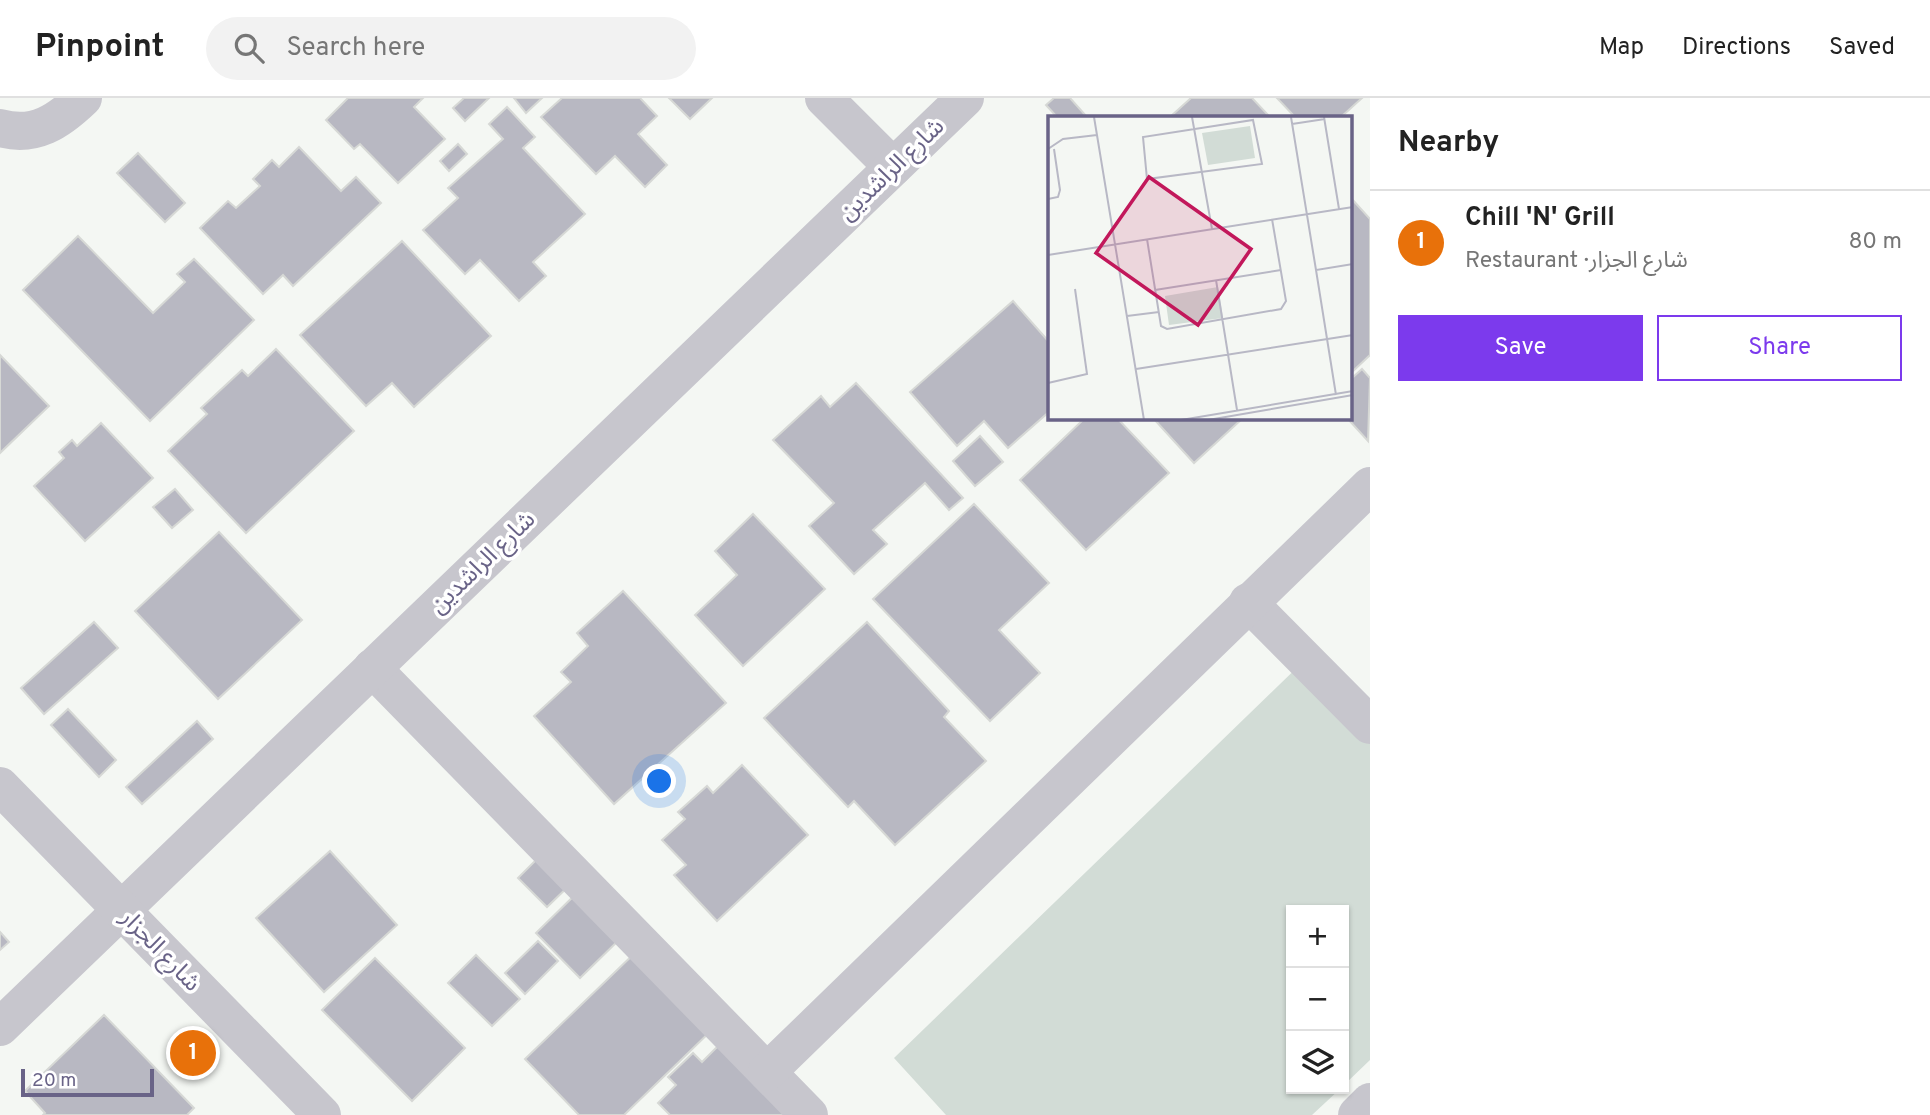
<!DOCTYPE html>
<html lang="en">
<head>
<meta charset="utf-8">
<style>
  body { margin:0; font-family:Overpass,"Noto Sans Arabic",sans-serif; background:#f2f2f2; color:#222 }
  .controls { position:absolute; right:21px; bottom:21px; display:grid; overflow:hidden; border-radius:0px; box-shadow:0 2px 5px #0004 }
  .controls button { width:63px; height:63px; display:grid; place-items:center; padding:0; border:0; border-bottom:2px solid #e0e0e0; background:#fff; color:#222; font:35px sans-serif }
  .scale { position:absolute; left:21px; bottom:18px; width:133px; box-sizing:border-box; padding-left:7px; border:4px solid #696387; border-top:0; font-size:19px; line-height:24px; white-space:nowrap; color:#696387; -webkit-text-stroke:5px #fff; paint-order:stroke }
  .you { position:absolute; left:660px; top:684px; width:24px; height:24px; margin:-18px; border:5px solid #fff; border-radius:50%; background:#1a73e8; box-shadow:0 0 0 10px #1a73e833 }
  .badge { display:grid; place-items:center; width:46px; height:46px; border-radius:50%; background:#7c3aed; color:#fff; font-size:23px; font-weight:700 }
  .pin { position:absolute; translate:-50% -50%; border:4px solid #fff; box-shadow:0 2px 7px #0006 }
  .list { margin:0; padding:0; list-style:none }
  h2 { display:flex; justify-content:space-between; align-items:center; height:91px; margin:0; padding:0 28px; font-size:30px }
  h2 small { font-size:23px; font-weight:400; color:#767676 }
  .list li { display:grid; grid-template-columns:46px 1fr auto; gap:21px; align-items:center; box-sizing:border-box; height:105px; padding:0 28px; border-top:2px solid #e0e0e0 }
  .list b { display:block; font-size:26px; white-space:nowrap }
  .list p { margin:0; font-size:23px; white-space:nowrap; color:#767676 }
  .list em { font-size:23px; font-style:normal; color:#767676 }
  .actions { display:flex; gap:14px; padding:21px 28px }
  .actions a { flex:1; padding:16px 0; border:2px solid #7c3aed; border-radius:0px; text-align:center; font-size:24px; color:#7c3aed }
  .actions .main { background:#7c3aed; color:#fff }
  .icon { flex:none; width:38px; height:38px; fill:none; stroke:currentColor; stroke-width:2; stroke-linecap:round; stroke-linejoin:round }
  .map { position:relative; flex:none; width:1370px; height:1017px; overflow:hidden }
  header { display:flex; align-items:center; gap:42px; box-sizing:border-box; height:98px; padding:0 35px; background:#fff; border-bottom:2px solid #e0e0e0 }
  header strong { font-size:33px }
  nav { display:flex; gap:38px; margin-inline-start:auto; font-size:24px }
  .search { width:490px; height:63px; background:#f2f2f2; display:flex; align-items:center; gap:18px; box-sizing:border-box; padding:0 24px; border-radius:38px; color:#767676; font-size:26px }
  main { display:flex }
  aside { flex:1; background:#fff }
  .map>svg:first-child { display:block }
  .green { fill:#d2dcd6 }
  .building { fill:#b8b8c2; stroke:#d6d8d5; stroke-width:2 }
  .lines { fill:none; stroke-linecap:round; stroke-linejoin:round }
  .minor { stroke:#c7c6cd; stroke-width:38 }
  .tertiary { stroke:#c7c6cd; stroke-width:38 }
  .labels { text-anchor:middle; stroke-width:7; stroke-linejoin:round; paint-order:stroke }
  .street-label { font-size:24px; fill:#696387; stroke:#fff }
  .inset-road { fill:none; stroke:#b8b8c5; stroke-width:2 }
  .view { fill:#c2185b; fill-opacity:0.15; stroke:#c2185b; stroke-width:3.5 }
  .inset-edge { fill:none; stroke:#696387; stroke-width:3.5 }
</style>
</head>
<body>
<header>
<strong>Pinpoint</strong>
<div class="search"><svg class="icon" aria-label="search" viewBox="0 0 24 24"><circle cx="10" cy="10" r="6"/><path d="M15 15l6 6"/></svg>Search here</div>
<nav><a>Map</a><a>Directions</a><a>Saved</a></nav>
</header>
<main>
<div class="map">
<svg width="1370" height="1017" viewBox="0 0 1370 1017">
  <rect width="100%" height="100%" fill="#f4f7f3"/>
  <path class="green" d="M 1312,555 L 1370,615 L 1370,962 L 1344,987 L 1344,812 L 1291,812 L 1291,991 L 1340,991 L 1312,1017 L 946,1017 L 894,960 Z"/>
  <g class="building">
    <path d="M 348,0 L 423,0 L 414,9 L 445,41 L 398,85 L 360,46 L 354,51 L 326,22 Z"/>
    <path d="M 464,0 L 489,0 L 465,23 L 453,10 Z"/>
    <path d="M 514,0 L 542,0 L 526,15 Z"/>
    <path d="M 562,0 L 640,0 L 657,18 L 638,36 L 667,67 L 645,89 L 615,58 L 596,76 L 541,19 Z"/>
    <path d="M 669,0 L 712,0 L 690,21 Z"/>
    <path d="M 1054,0 L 1070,0 L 1087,19 L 1057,19 L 1046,7 Z"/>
    <path d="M 1191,0 L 1252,0 L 1270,19 L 1170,19 Z"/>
    <path d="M 1277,0 L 1362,0 L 1341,19 L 1295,19 Z"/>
    <path d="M 507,9 L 535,39 L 523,50 L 585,116 L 533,164 L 546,178 L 519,203 L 480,162 L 465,176 L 423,132 L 458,100 L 448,90 L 503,41 L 489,26 Z"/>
    <path d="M 458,46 L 467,56 L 449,73 L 440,63 Z"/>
    <path d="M 299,49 L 341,93 L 356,79 L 381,105 L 293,188 L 283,177 L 263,196 L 200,130 L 228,103 L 236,110 L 260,88 L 253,81 L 272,62 L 279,69 Z"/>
    <path d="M 138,55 L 185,105 L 165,124 L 117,75 Z"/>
    <path d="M 1351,100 L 1370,121 L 1370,257 L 1351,275 Z"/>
    <path d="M 78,138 L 153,215 L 185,184 L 177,176 L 194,161 L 254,222 L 150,323 L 23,192 Z"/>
    <path d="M 402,143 L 491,238 L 414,309 L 392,285 L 366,308 L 300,237 Z"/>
    <path d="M 1013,203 L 1050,245 L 1050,313 L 1008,350 L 984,323 L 957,348 L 910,294 Z"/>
    <path d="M 276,251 L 354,333 L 246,435 L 168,353 L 207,316 L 201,310 L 242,272 L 248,278 Z"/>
    <path d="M 0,257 L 49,308 L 0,355 Z"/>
    <path d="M 1362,271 L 1370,280 L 1368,343 L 1347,320 L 1351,320 L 1351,281 Z"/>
    <path d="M 856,285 L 963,400 L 949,412 L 925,385 L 873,432 L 887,446 L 854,476 L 809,428 L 834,405 L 773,342 L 821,298 L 830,309 Z"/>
    <path d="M 1085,320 L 1117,320 L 1169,375 L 1086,452 L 1020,382 Z"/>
    <path d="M 1153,320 L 1243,320 L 1194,365 Z"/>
    <path d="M 101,325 L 153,380 L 85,443 L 34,388 L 64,360 L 59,354 L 72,342 L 77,348 Z"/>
    <path d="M 980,338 L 1003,364 L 975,388 L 953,363 Z"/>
    <path d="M 175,391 L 193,412 L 172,430 L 153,409 Z"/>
    <path d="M 974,406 L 1049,485 L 999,532 L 1040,575 L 990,623 L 873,501 Z"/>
    <path d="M 753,416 L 825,491 L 743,568 L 695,517 L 737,477 L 715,453 Z"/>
    <path d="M 219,434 L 302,522 L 218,601 L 135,513 Z"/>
    <path d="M 623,493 L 726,605 L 614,706 L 534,618 L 571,584 L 561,574 L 588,548 L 577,535 Z"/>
    <path d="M 94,524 L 118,550 L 44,616 L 21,590 Z"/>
    <path d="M 867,524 L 949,613 L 944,619 L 986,663 L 895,747 L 854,703 L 848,709 L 764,620 Z"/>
    <path d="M 68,611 L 116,662 L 99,679 L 51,627 Z"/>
    <path d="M 197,623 L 213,641 L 142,706 L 126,689 Z"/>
    <path d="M 742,667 L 808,737 L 717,823 L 674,777 L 686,767 L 662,742 L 685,721 L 678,714 L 707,688 L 713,695 Z"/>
    <path d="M 330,753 L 397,827 L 324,894 L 256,820 Z"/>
    <path d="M 545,753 L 574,783 L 547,809 L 518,780 Z"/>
    <path d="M 581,791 L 625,836 L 580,880 L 536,835 Z"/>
    <path d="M 0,834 L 9,844 L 0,852 Z"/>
    <path d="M 538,843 L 558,863 L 525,896 L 505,875 Z"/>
    <path d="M 640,850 L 716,928 L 624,1017 L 579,1017 L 525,961 Z"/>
    <path d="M 476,857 L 520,901 L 492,928 L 448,885 Z"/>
    <path d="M 375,860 L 465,950 L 412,1003 L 322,912 Z"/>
    <path d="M 104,917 L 194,1010 L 187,1017 L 43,1017 L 45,1015 L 25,993 Z"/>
    <path d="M 727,939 L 791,1017 L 670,1017 L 658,1005 L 676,987 L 668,979 L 693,955 L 702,964 Z"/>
  </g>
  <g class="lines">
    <g class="minor">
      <path d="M 824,0 L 893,69"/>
      <path d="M 0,30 C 35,40 59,23 83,0"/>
      <path d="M 1248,504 L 1370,627"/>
      <path d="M 372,570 L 809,1017"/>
      <path d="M 0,929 L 965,0"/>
      <path d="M 767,974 L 1370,388"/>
      <path d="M 1357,1017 L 1370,1004"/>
    </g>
    <path class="tertiary" d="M 0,688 L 322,1017"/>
  </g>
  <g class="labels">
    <g class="street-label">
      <text transform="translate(891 71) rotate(-44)" y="8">شارع الراشدين</text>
      <text transform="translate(482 464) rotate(-44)" y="8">شارع الراشدين</text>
      <text transform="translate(161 852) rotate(46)" y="8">شارع الجزار</text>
    </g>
  </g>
  <g transform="translate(1048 18)">
    <rect width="304" height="304" fill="#f4f7f3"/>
    <path d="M 202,10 L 207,42 L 160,49 L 154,17 ZM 170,171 L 175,202 L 121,209 L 117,180 Z" fill="#d2dcd6"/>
    <path class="inset-road" d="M 46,1 L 96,304M 144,1 L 164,113M 243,1 L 268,154M 276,1 L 291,93M 205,4 L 214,48 L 99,63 L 95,21 ZM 244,8 L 277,3M 0,33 L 15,23 L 49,19M 0,83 L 10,81 L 12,74 L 6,33M 99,123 L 113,210 L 119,213 L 233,193 L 238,185 L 224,103M 0,139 L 305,91M 168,164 L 189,294M 107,174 L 233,154M 79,200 L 111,196M 88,253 L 305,219M 0,267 L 39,258 L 27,173M 288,279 L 268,154 L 305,148M 133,304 L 305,275M 160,304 L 305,279"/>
    <path class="view" d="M 101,61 L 203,133 L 150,209 L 48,137 Z"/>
    <rect width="304" height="304" class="inset-edge"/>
  </g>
</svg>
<div class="controls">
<button>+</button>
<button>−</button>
<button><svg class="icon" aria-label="layers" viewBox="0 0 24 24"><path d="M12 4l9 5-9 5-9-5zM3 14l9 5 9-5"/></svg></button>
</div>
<div class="scale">20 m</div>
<div class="you"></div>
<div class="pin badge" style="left:193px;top:955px;background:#e8710a">1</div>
</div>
<aside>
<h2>Nearby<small></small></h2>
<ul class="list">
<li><span class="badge" style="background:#e8710a">1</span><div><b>Chill 'N' Grill</b><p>Restaurant · شارع الجزار</p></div><em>80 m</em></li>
</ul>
<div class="actions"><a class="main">Save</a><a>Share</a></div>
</aside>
</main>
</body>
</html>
